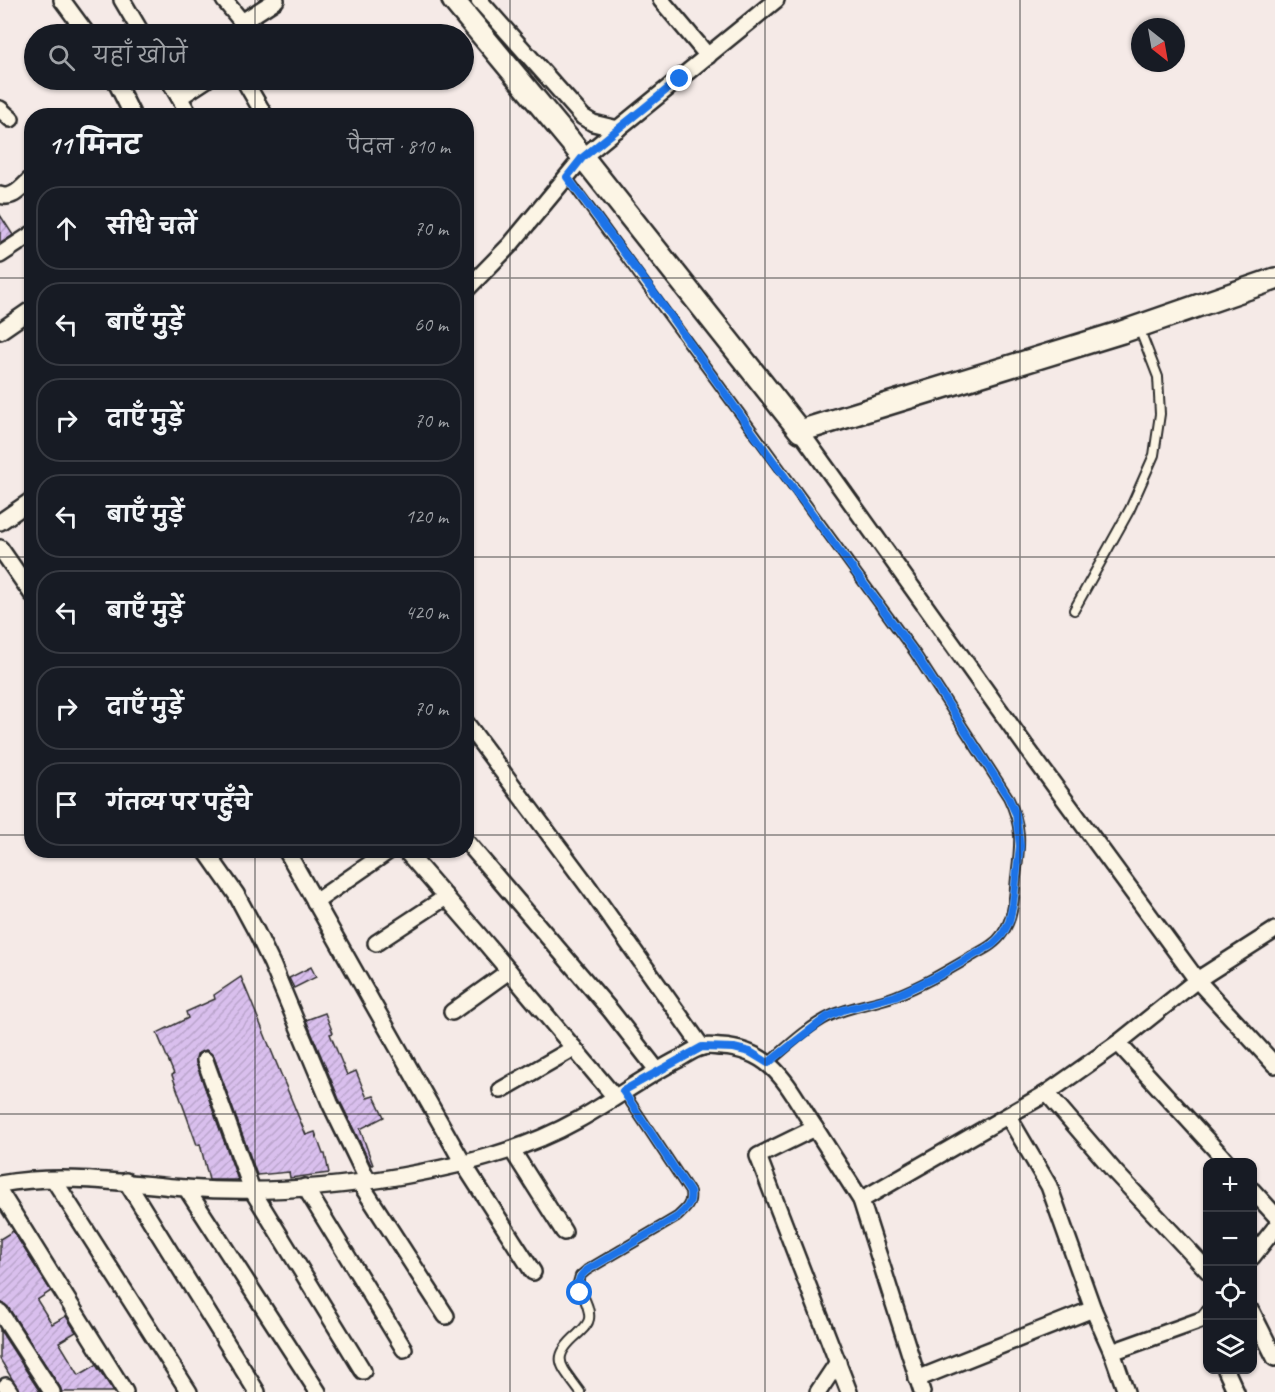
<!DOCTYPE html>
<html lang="hi">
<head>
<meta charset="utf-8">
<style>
  body { margin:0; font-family:Caveat,"Playpen Sans Deva",sans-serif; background:#20242c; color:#f1f3f6 }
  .controls { position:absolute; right:18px; bottom:18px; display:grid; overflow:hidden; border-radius:12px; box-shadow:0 2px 4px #0004 }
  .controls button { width:54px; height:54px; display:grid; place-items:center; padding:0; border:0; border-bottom:2px solid #363941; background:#171b24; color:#f1f3f6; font:30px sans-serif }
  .compass { position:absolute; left:1131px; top:18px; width:54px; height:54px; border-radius:50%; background:#171b24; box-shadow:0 2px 4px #0004; rotate:149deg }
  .stop { position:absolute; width:18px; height:18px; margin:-14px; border:4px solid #1a73e8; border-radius:50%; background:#fff }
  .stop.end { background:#1a73e8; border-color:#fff; box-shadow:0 2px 6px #0008 }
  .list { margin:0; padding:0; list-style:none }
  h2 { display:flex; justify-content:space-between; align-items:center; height:78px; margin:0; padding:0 24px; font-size:26px }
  h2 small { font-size:20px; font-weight:400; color:#9ea1a6 }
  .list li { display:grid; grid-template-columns:39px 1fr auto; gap:18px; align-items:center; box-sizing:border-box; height:84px; margin:0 12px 12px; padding:0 12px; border:2px solid #363941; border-radius:24px }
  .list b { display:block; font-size:22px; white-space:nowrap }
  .list em { font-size:20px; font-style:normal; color:#9ea1a6 }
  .icon { flex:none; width:33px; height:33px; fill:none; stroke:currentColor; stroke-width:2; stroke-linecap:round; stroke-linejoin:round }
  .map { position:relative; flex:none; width:1275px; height:1392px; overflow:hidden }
  .search { position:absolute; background:#171b24; box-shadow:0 2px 4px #0004; left:24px; top:24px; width:450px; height:66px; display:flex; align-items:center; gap:15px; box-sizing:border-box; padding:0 21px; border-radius:33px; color:#9ea1a6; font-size:22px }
  .panel { position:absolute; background:#171b24; box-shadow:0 2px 4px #0004; left:24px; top:108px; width:450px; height:750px; border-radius:24px }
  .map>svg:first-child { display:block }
  .building { fill:url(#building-hatch); stroke:#2b2b2b; stroke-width:1.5 }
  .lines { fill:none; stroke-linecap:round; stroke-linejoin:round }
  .lane-casing { stroke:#2b2b2b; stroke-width:12 }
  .street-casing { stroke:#2b2b2b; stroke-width:20 }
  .secondary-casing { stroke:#2b2b2b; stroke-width:26 }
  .lane { stroke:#fcf5e5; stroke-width:8 }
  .street { stroke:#fcf5e5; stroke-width:15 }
  .secondary { stroke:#fcf5e5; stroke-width:21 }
  .route { stroke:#1a73e8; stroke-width:8 }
  .grid { fill:none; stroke:#2b2b2b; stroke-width:1.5; stroke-opacity:0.55 }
</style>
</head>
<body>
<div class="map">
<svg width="1275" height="1392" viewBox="0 0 1275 1392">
  <defs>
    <pattern id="building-hatch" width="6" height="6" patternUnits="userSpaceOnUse" patternTransform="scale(1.5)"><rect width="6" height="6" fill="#d9bfed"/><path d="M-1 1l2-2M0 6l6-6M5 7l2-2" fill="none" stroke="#baa4cb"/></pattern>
  </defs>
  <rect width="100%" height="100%" fill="#f5eae7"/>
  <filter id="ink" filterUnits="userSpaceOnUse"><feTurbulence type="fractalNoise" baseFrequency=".0167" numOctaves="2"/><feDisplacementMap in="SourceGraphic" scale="12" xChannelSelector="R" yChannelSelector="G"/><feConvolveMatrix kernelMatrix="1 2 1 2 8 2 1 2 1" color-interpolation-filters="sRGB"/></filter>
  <g filter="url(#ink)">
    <g class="building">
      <path d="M 0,215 L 13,235 L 1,243 L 0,242 Z"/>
      <path d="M 311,967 L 316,977 L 294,988 L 289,978 Z"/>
      <path d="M 241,977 L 306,1135 L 315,1132 L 323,1154 L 325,1154 L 329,1173 L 290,1178 L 289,1172 L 257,1175 L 214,1057 L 206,1050 L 197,1054 L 196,1063 L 238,1180 L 209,1180 L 200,1144 L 197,1145 L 172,1075 L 174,1074 L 157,1033 L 188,1018 L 186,1012 L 215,999 L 214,995 Z"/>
      <path d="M 325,1013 L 333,1033 L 330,1034 L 347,1075 L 356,1071 L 367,1098 L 374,1096 L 384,1117 L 360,1129 L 373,1165 L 371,1165 L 339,1099 L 306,1020 Z"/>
      <path d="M 13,1231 L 51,1291 L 37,1300 L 52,1324 L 66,1316 L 76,1332 L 59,1342 L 79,1375 L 96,1365 L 114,1392 L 62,1392 L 60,1387 L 8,1307 L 0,1302 L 0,1239 Z"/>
      <path d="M 0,1330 L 40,1392 L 20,1392 L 0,1359 Z"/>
    </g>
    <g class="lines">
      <g class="lane-casing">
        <g id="lane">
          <path d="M 567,177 L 915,653 L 1008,797 C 1023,828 1020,845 1016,877 C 1014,897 1014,918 1002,934 C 994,946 980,951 969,958 C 945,972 921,986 895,996 C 874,1004 851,1006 830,1016 C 807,1027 787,1047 768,1063"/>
          <path d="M 1074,610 L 1130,509 L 1154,455 L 1160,414 L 1158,377 L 1139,328"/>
          <path d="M 580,1392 C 561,1365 549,1359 578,1334 C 583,1329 588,1325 589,1319 C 591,1307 581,1294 578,1283 L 580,1276 L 587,1270 L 677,1217 C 686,1209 692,1204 690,1192 L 623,1091"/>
        </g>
      </g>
      <g class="street-casing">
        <g id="street">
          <path d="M 62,0 L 87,34"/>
          <path d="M 122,0 L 142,34"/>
          <path d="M 224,0 L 242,22"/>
          <path d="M 479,0 L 583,117 L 593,123 L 618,129"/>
          <path d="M 661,0 L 708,56"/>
          <path d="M 239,34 L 242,22 L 276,0"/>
          <path d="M 115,80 L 133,116"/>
          <path d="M 169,80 L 190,116"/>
          <path d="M 244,80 L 265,116"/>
          <path d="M 180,97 L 206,80"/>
          <path d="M 0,109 L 11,119"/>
          <path d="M 0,195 C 13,200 22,187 32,178"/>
          <path d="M 0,255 L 32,234"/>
          <path d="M 466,290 L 510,245 L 583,157 L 776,0"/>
          <path d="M 0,331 L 32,309"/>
          <path d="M 800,431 L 1029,751 L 1197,980 L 1275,930"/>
          <path d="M 0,522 L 32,500"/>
          <path d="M 0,548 L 32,594"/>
          <path d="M 466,723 L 590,889 L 702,1047"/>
          <path d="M 466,841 L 611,1011 L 657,1070"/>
          <path d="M 205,850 L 236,894 L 257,933 L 272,964 L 330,1103 L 368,1181"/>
          <path d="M 286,850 L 463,1163 L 533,1272"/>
          <path d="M 405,850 L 478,934 L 614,1096"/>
          <path d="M 315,902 L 390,850"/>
          <path d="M 376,943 L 446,897"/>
          <path d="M 452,1012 L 509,971"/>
          <path d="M 1118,1043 L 1227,1162"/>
          <path d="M 205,1060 L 252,1190 L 363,1371"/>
          <path d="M 501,1090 L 574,1048"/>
          <path d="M 1047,1093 L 1115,1172 L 1208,1271"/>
          <path d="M 1008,1116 L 1049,1186 L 1093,1309 L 1112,1352 L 1126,1392"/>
          <path d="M 512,1150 L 564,1232"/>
          <path d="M 54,1180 L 189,1392"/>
          <path d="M 126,1181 L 257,1392"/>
          <path d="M 360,1183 L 446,1316"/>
          <path d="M 0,1184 C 61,1173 124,1183 185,1188 C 257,1194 331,1188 402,1176 C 463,1165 523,1151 578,1120 C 612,1101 644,1077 679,1059 C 686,1055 695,1048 703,1047 C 708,1045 715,1047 721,1047 C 775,1050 788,1088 815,1128"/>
          <path d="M 305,1187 L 404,1349"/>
          <path d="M 186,1188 L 318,1392"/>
          <path d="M 1252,1190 L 1275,1215"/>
          <path d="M 0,1192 L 125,1392"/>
          <path d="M 861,1200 L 1047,1093 L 1118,1043 L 1197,980 L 1275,1065"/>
          <path d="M 1252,1257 L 1275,1228"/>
          <path d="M 0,1312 L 52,1392"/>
          <path d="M 1252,1312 L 1275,1358"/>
          <path d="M 1112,1352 L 1204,1319 L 1208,1314"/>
          <path d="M 1226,1370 L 1236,1392"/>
          <path d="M 917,1379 L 1093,1309"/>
          <path d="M 6,1386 L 10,1392"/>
          <path d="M 818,1392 L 838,1362"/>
          <path d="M 849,1392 L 758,1156 L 815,1128 L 861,1200 L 922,1392"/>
        </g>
      </g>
      <g class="secondary-casing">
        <path id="secondary" d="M 453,0 L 570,141 L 800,431 L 1122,332 L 1275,279"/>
      </g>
      <use href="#lane" class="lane"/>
      <use href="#street" class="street"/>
      <use href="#secondary" class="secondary"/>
    </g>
  </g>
  <g class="lines" filter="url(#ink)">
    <path class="route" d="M 580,1293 C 577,1282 578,1277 587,1270 L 677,1217 C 686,1209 692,1204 690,1192 L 623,1091 L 702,1047 L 734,1048 L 750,1052 L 768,1063 L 827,1017 L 843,1010 L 895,996 L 938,976 L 993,944 L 1002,935 L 1009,922 L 1013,904 L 1020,846 L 1016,814 L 1008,797 L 915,653 L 768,454 L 654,293 L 567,177 L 582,158 L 680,79"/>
  </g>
  <path class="grid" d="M 255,0 L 255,34M 510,0 L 510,1392M 765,0 L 765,1392M 1020,0 L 1020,1392M 255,80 L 255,116M 0,278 L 32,278M 466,278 L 1275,278M 0,557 L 32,557M 466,557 L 1275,557M 0,835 L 32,835M 466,835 L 1275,835M 255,850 L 255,1392M 0,1114 L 1275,1114"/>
</svg>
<div class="controls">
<button>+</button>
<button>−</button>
<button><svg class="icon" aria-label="locate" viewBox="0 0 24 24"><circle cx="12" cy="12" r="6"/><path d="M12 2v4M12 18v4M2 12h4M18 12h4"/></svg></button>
<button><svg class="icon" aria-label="layers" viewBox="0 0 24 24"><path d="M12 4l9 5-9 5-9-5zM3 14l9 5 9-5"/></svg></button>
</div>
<svg class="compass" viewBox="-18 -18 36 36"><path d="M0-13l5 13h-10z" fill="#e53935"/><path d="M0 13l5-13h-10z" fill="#9ea1a6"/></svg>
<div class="stop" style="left:580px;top:1293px"></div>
<div class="stop end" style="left:680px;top:79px"></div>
<div class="search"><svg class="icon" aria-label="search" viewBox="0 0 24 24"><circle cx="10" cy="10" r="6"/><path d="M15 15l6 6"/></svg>यहाँ खोजें</div>
<section class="panel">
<h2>11 मिनट<small>पैदल · 810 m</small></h2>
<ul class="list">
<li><svg class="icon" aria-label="ahead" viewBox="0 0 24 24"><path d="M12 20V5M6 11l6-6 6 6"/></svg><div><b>सीधे चलें</b></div><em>70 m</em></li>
<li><svg class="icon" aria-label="left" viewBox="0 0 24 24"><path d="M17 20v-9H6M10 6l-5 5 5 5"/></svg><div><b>बाएँ मुड़ें</b></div><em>60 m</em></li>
<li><svg class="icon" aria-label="right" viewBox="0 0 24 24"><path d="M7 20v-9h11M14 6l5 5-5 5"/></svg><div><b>दाएँ मुड़ें</b></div><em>70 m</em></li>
<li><svg class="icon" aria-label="left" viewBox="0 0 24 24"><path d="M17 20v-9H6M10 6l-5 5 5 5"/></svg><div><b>बाएँ मुड़ें</b></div><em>120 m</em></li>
<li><svg class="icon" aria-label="left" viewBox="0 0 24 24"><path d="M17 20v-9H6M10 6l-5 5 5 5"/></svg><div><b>बाएँ मुड़ें</b></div><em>420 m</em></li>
<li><svg class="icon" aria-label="right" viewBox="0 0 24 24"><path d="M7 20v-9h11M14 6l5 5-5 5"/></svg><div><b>दाएँ मुड़ें</b></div><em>70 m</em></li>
<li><svg class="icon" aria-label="arrive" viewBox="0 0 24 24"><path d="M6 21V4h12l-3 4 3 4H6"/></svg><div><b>गंतव्य पर पहुँचे</b></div></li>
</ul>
</section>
</div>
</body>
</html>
